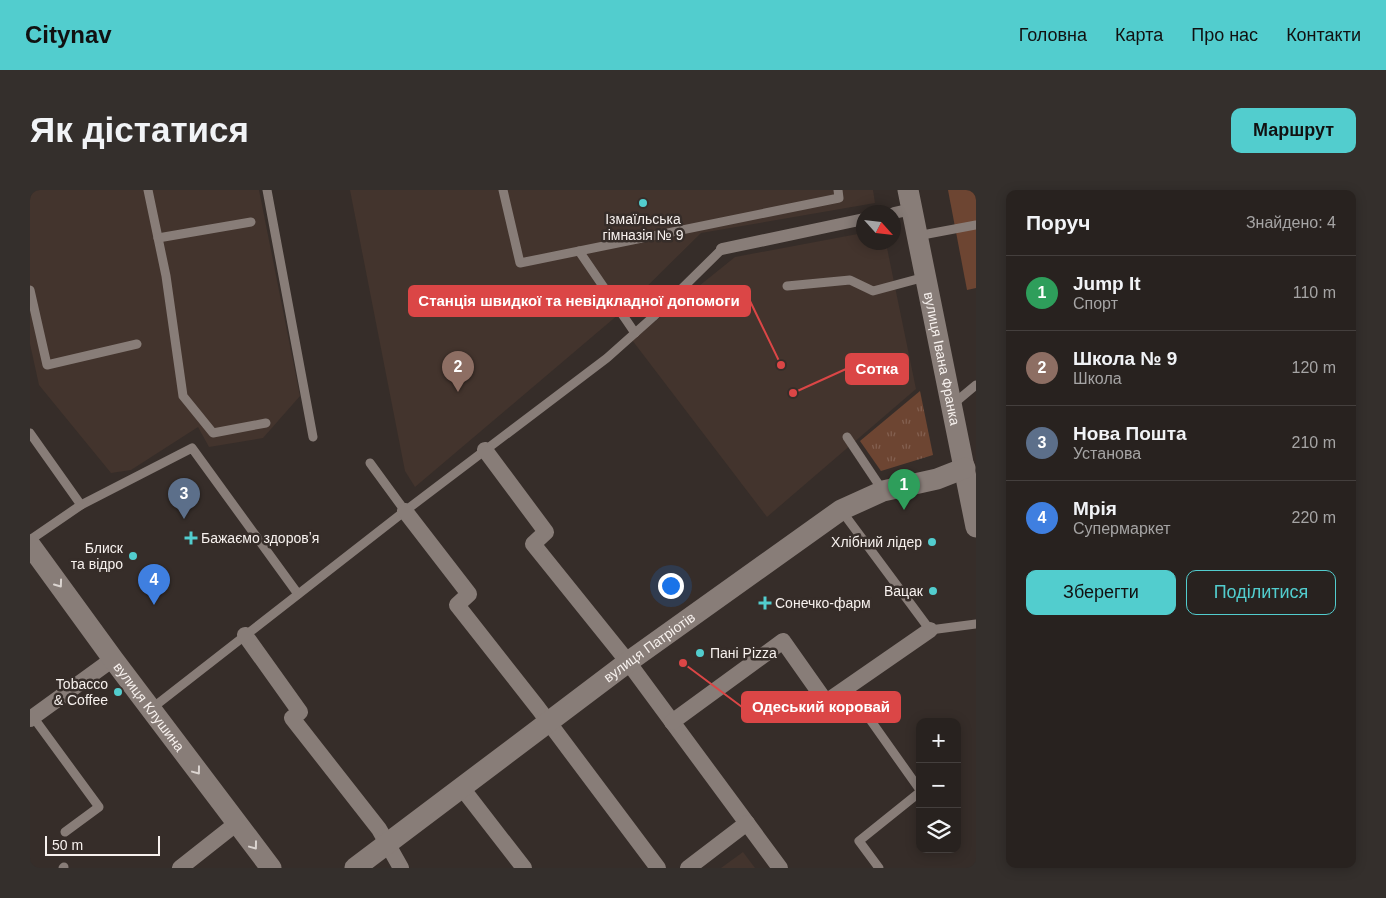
<!DOCTYPE html>
<html lang="uk">
<head>
<meta charset="utf-8">
<style>
  body { margin:0; font-family:Arial,sans-serif; background:#342f2c; color:#f1f3f6 }
  .controls { position:absolute; right:15px; bottom:15px; display:grid; overflow:hidden; border-radius:10px; box-shadow:0 2px 12px #0003 }
  .controls button { width:45px; height:45px; display:grid; place-items:center; padding:0; border:0; border-bottom:1px solid #443f3d; background:#28221f; color:#f1f3f6; font:25px sans-serif }
  .compass { position:absolute; left:826px; top:15px; width:45px; height:45px; border-radius:50%; background:#28221f; box-shadow:0 2px 12px #0003; rotate:117deg }
  .scale { position:absolute; left:15px; bottom:12px; width:115px; box-sizing:border-box; padding-left:5px; border:2px solid #f7f1ee; border-top:0; font-size:14px; line-height:18px; white-space:nowrap; color:#f7f1ee; -webkit-text-stroke:4px #362d29; paint-order:stroke }
  .you { position:absolute; left:640px; top:395px; width:18px; height:18px; margin:-12px; border:4px solid #fff; border-radius:50%; background:#1a73e8; box-shadow:0 0 0 8px #1a73e833 }
  .badge { display:grid; place-items:center; width:32px; height:32px; border-radius:50%; background:#52cdce; color:#fff; font-size:16px; font-weight:700 }
  .pin { position:absolute; translate:-50% -41px; filter:drop-shadow(0 1px 2px #0008) }
  .pin::after { content:''; position:absolute; top:26px; width:18px; height:15px; background:inherit; clip-path:polygon(0 0,100% 0,50% 100%) }
  .list { margin:0; padding:0; list-style:none }
  h2 { display:flex; justify-content:space-between; align-items:center; height:65px; margin:0; padding:0 20px; font-size:21px }
  h2 small { font-size:16px; font-weight:400; color:#a5a4a4 }
  .list li { display:grid; grid-template-columns:32px 1fr auto; gap:15px; align-items:center; box-sizing:border-box; height:75px; padding:0 20px; border-top:1px solid #443f3d }
  .list b { display:block; font-size:19px; white-space:nowrap }
  .list p { margin:0; font-size:16px; white-space:nowrap; color:#a5a4a4 }
  .list em { font-size:16px; font-style:normal; color:#a5a4a4 }
  .actions { display:flex; gap:10px; padding:15px 20px }
  .actions a { flex:1; padding:11px 0; border:1px solid #52cdce; border-radius:10px; text-align:center; font-size:18px; color:#52cdce }
  .actions .main { background:#52cdce; color:#111 }
  .icon { flex:none; width:28px; height:28px; fill:none; stroke:currentColor; stroke-width:2; stroke-linecap:round; stroke-linejoin:round }
  .map { position:relative; flex:none; width:946px; height:678px; overflow:hidden; border-radius:10px }
  header { display:flex; align-items:center; gap:30px; box-sizing:border-box; height:70px; padding:0 25px; background:#52cdce; color:#111 }
  header strong { font-size:24px }
  nav { display:flex; gap:28px; margin-inline-start:auto; font-size:18px }
  .intro { display:flex; align-items:center; justify-content:space-between; box-sizing:border-box; height:120px; padding:0 30px }
  h1 { margin:0; font-size:35px }
  .button { padding:12px 22px; border-radius:10px; background:#52cdce; color:#111; font-size:18px; font-weight:700 }
  main { display:flex; gap:30px; padding:0 30px }
  aside { flex:1; background:#28221f; border-radius:10px; box-shadow:0 2px 12px #0003 }
  .map>svg:first-child { display:block }
  .built { fill:#43342d }
  .grass { fill:#6d4532 }
  .park { fill:url(#park-tufts) }
  .lines { fill:none; stroke-linecap:round; stroke-linejoin:round }
  .service { stroke:#887d78; stroke-width:9 }
  .pedestrian { stroke:#887d78; stroke-width:12 }
  .minor { stroke:#887d78; stroke-width:16 }
  .tertiary { stroke:#887d78; stroke-width:21 }
  .oneway { stroke:#dbd4d0 }
  .poi-dot { fill:#52cdce; stroke:#362d29; stroke-width:2 }
  .labels { text-anchor:middle; stroke-width:5; stroke-linejoin:round; paint-order:stroke }
  .poi-label { font-size:14px; fill:#f7f1ee; stroke:#362d29; text-anchor:end }
  .street-label { font-size:14px; fill:#f7f1ee; stroke:#362d29 }
  .leader { fill:none; stroke:#db4646; stroke-width:2 }
  .callout-dot { fill:#db4646; stroke:#362d29; stroke-width:2 }
  .callout { fill:#db4646; stroke:#db4646; stroke-width:2 }
  .callout-label { font-size:15px; text-anchor:middle; font-weight:bold; fill:#fff }
</style>
</head>
<body>
<header>
<strong>Citynav</strong>
<nav><a>Головна</a><a>Карта</a><a>Про нас</a><a>Контакти</a></nav>
</header>
<div class="intro"><h1>Як дістатися</h1><a class="button">Маршрут</a></div>
<main>
<div class="map">
<svg width="946" height="678" viewBox="0 0 946 678">
  <defs>
    <pattern id="park-tufts" width="24" height="20" patternUnits="userSpaceOnUse" patternTransform="scale(1.25)"><rect width="24" height="20" fill="#6d4532"/><path d="M3 7l-1-3M5 7V3M7 7l1-3M15 17l-1-3M17 17v-4M19 17l1-3" fill="none" stroke="#836050"/></pattern>
  </defs>
  <rect width="100%" height="100%" fill="#362d29"/>
  <g class="built">
    <path d="M 0,0 L 229,0 L 270,206 L 233,248 L 179,257 L 168,237 L 101,280 L 81,283 L 9,195 L 0,154 Z"/>
    <path d="M 320,0 L 843,0 L 845,13 L 671,43 L 589,124 L 385,297 L 375,281 Z"/>
    <path d="M 833,43 L 834,52 L 856,53 L 886,199 L 737,327 L 602,150 L 705,67 Z"/>
    <path d="M 713,662 L 725,678 L 691,678 Z"/>
  </g>
  <path class="grass" d="M 918,0 L 946,0 L 946,98 L 937,100 Z"/>
  <path class="park" d="M 890,201 L 903,265 L 851,281 L 830,251 Z"/>
  <g class="lines">
    <g class="service">
      <path d="M 118,0 L 136,86 L 153,206 L 183,243 L 236,233"/>
      <path d="M 237,0 L 283,247"/>
      <path d="M 473,0 L 490,73 L 809,8 L 808,0"/>
      <path d="M 887,46 L 946,35"/>
      <path d="M 128,48 L 221,32"/>
      <path d="M 549,61 L 605,143"/>
      <path d="M 757,96 L 820,90 L 843,101 L 895,87"/>
      <path d="M 0,100 L 17,175 L 107,154"/>
      <path d="M 922,215 L 946,195"/>
      <path d="M 0,243 L 51,315"/>
      <path d="M 817,247 L 853,301"/>
      <path d="M 340,273 L 375,321"/>
      <path d="M 811,320 L 900,440 L 946,434"/>
      <path d="M 0,350 L 51,315 L 162,258 L 268,404"/>
      <path d="M 817,497 L 890,600"/>
      <path d="M 121,519 L 375,321 L 577,168 L 623,127 L 692,59"/>
      <path d="M 3,527 L 69,617 L 35,642"/>
      <path d="M 33,678 L 34,677"/>
      <path d="M 849,678 L 829,651 L 890,602"/>
    </g>
    <g class="pedestrian">
      <path d="M 864,23 L 882,19"/>
      <path d="M 692,59 L 834,29"/>
    </g>
    <g class="minor">
      <path d="M 455,260 L 516,342 L 503,354 L 598,472 L 750,678"/>
      <path d="M 375,321 L 439,404 L 427,415 L 508,518 L 628,678"/>
      <path d="M 215,445 L 270,522 L 262,528 L 349,639 L 371,678"/>
      <path d="M 0,529 L 83,469"/>
      <path d="M 642,532 L 753,451 L 796,512 L 900,440"/>
      <path d="M 432,598 L 494,678"/>
      <path d="M 150,678 L 207,633"/>
      <path d="M 658,678 L 717,633"/>
    </g>
    <g class="tertiary">
      <path id="s1" d="M 878,0 L 946,337"/>
      <path id="s2" d="M 0,355 L 83,469 L 241,678"/>
      <path id="s3" d="M 325,678 L 598,472 L 811,320 L 853,301 L 907,289 L 935,278"/>
    </g>
  </g>
  <defs><path id="oneway-chevron" d="M-2-3.5L2.5 0L-2 3.5" fill="none" stroke-width="1.6" stroke-linecap="round" stroke-linejoin="round" transform="scale(1.25)"/></defs>
  <g class="oneway">
    <use href="#oneway-chevron" transform="translate(29 394) rotate(54)"/>
    <use href="#oneway-chevron" transform="translate(167 581) rotate(53)"/>
    <use href="#oneway-chevron" transform="translate(224 656) rotate(53)"/>
  </g>
  <g class="poi-dot">
    <circle cx="613" cy="13" r="5"/>
    <path d="M158.5 340.5h5v5h5v5h-5v5h-5v-5h-5v-5h5z"/>
    <circle cx="902" cy="352" r="5"/>
    <circle cx="103" cy="366" r="5"/>
    <circle cx="903" cy="401" r="5"/>
    <path d="M732.5 405.5h5v5h5v5h-5v5h-5v-5h-5v-5h5z"/>
    <circle cx="670" cy="463" r="5"/>
    <circle cx="88" cy="502" r="5"/>
  </g>
  <g class="labels">
    <g class="poi-label">
      <text x="613" y="34" text-anchor="middle">Ізмаїльська<tspan x="613" dy="16">гімназія № 9</tspan></text>
      <text x="171" y="353" text-anchor="start">Бажаємо здоровʼя</text>
      <text x="892" y="357">Хлібний лідер</text>
      <text x="93" y="363">Блиск<tspan x="93" dy="16">та відро</tspan></text>
      <text x="893" y="406">Вацак</text>
      <text x="745" y="418" text-anchor="start">Сонечко-фарм</text>
      <text x="680" y="468" text-anchor="start">Пані Pizza</text>
      <text x="78" y="499">Tobacco<tspan x="78" dy="16">&amp; Coffee</tspan></text>
    </g>
    <g class="street-label">
      <text dy="5" stroke="none"><textPath href="#s1" startOffset="172">вулиця Івана Франка</textPath></text>
      <text dy="5" stroke="none"><textPath href="#s3" startOffset="368">вулиця Патріотів</textPath></text>
      <text dy="5" stroke="none"><textPath href="#s2" startOffset="201">вулиця Клушина</textPath></text>
    </g>
  </g>
  <path class="leader" d="M751 175L720 111M763 203L816 179M653 473L712 517"/>
  <g class="callout-dot">
    <circle cx="751" cy="175" r="5"/>
    <circle cx="763" cy="203" r="5"/>
    <circle cx="653" cy="473" r="5"/>
  </g>
  <g class="callout">
    <rect x="379" y="96" width="341" height="30" rx="5"/>
    <rect x="816" y="164" width="62" height="30" rx="5"/>
    <rect x="712" y="502" width="158" height="30" rx="5"/>
  </g>
  <g class="callout-label">
    <text x="549" y="116">Станція швидкої та невідкладної допомоги</text>
    <text x="847" y="184">Сотка</text>
    <text x="791" y="522">Одеський коровай</text>
  </g>
</svg>
<div class="controls">
<button>+</button>
<button>−</button>
<button><svg class="icon" aria-label="layers" viewBox="0 0 24 24"><path d="M12 4l9 5-9 5-9-5zM3 14l9 5 9-5"/></svg></button>
</div>
<svg class="compass" viewBox="-18 -18 36 36"><path d="M0-13l5 13h-10z" fill="#e53935"/><path d="M0 13l5-13h-10z" fill="#a5a4a4"/></svg>
<div class="scale">50 m</div>
<div class="you"></div>
<div class="pin badge" style="left:874px;top:320px;background:#2e9e5b">1</div>
<div class="pin badge" style="left:428px;top:202px;background:#8d6e63">2</div>
<div class="pin badge" style="left:154px;top:329px;background:#5c6f8a">3</div>
<div class="pin badge" style="left:124px;top:415px;background:#3f7fe0">4</div>
</div>
<aside>
<h2>Поруч<small>Знайдено: 4</small></h2>
<ul class="list">
<li><span class="badge" style="background:#2e9e5b">1</span><div><b>Jump It</b><p>Спорт</p></div><em>110 m</em></li>
<li><span class="badge" style="background:#8d6e63">2</span><div><b>Школа № 9</b><p>Школа</p></div><em>120 m</em></li>
<li><span class="badge" style="background:#5c6f8a">3</span><div><b>Нова Пошта</b><p>Установа</p></div><em>210 m</em></li>
<li><span class="badge" style="background:#3f7fe0">4</span><div><b>Мрія</b><p>Супермаркет</p></div><em>220 m</em></li>
</ul>
<div class="actions"><a class="main">Зберегти</a><a>Поділитися</a></div>
</aside>
</main>
</body>
</html>
